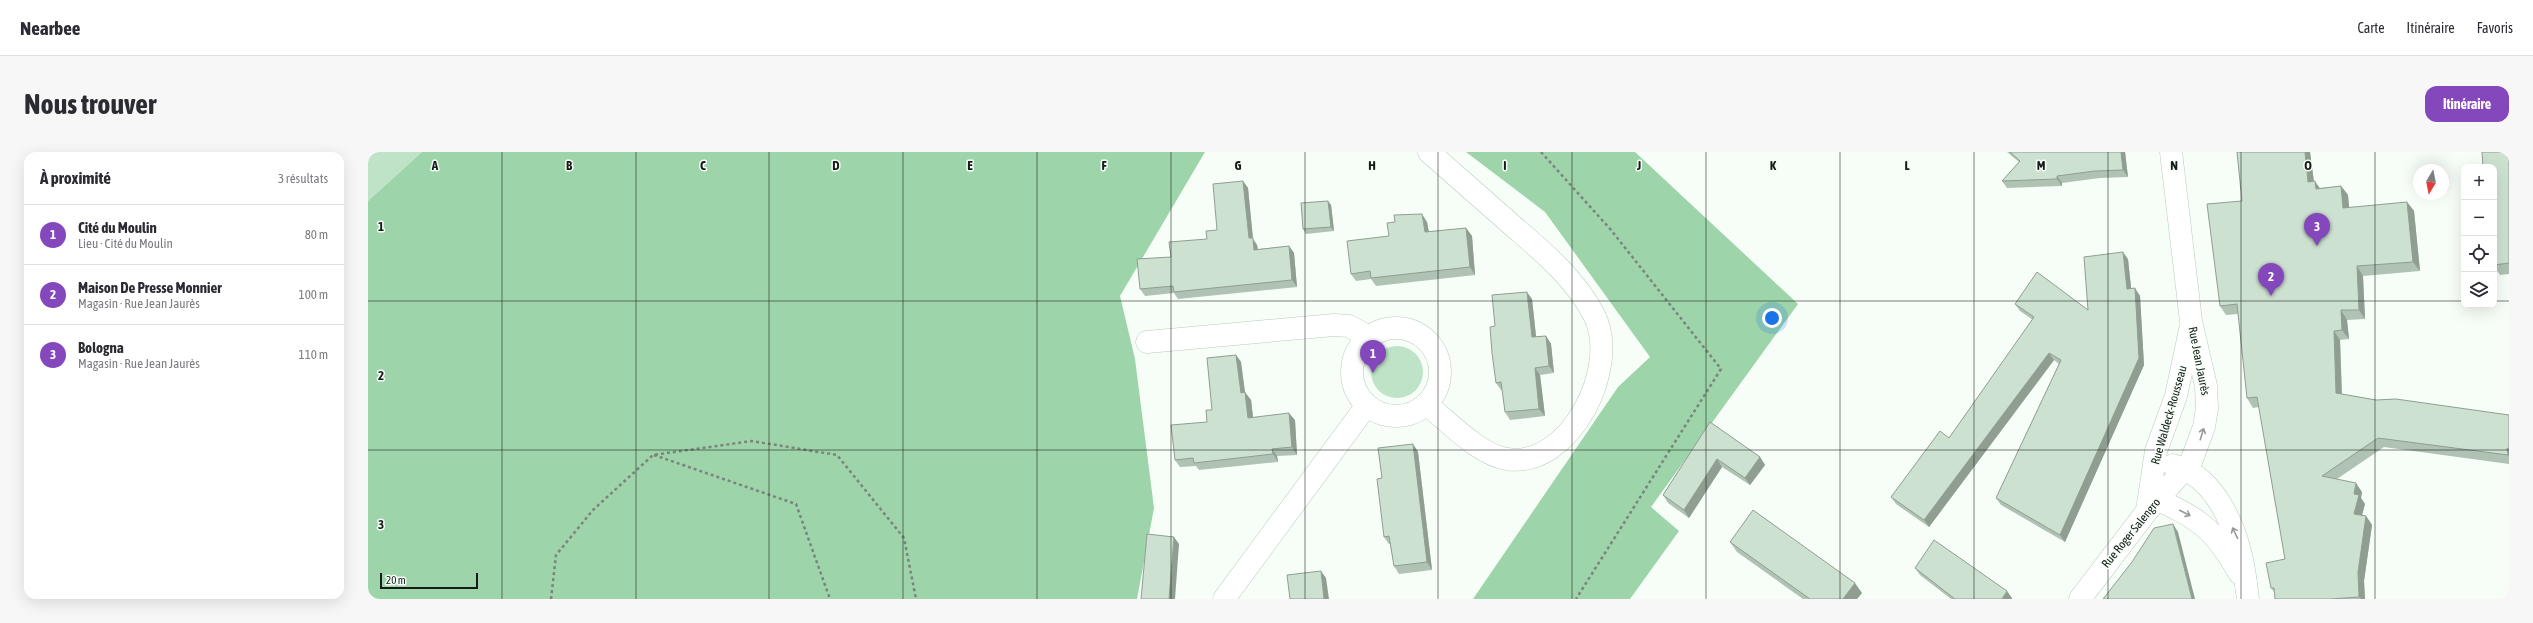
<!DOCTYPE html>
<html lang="fr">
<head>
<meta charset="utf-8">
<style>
  body { margin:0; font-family:"Asap Condensed",sans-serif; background:#f7f7f7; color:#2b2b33 }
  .controls { position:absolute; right:12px; top:12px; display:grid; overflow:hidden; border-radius:8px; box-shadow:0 4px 16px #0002 }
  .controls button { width:36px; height:36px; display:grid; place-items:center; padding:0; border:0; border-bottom:1px solid #e1e1e2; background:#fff; color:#2b2b33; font:20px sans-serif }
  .compass { position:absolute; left:2045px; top:12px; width:36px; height:36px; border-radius:50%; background:#fff; box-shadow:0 4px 16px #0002; rotate:190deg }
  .scale { position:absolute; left:12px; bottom:10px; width:98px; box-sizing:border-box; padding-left:4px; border:2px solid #151c17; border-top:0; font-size:11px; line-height:14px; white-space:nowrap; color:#151c17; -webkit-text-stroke:3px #f6fef7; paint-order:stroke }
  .you { position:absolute; left:1404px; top:166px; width:14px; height:14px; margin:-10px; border:3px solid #fff; border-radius:50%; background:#1a73e8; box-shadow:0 0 0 6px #1a73e833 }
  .badge { display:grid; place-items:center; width:26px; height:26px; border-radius:50%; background:#8447bc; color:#fff; font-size:13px; font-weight:700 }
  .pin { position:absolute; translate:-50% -33px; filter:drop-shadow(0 1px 2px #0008) }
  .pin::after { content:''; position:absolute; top:21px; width:14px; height:12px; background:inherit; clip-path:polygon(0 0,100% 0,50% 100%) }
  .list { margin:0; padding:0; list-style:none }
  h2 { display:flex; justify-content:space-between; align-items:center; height:52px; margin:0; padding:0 16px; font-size:17px }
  h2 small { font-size:13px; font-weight:400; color:#7c7c81 }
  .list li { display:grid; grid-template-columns:26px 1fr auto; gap:12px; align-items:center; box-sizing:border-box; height:60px; padding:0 16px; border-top:1px solid #e1e1e2 }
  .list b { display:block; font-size:15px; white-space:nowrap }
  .list p { margin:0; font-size:13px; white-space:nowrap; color:#7c7c81 }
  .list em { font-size:13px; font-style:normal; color:#7c7c81 }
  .icon { flex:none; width:22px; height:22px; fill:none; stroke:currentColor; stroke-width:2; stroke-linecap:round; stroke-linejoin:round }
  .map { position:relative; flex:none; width:2141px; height:447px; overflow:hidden; border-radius:12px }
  header { display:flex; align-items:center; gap:24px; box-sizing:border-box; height:56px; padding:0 20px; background:#fff; border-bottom:1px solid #e1e1e2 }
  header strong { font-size:19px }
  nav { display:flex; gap:22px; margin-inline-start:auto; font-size:14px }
  .intro { display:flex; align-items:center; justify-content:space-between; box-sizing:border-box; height:96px; padding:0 24px }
  h1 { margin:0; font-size:28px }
  .button { padding:10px 18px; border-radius:12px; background:#8447bc; color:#fff; font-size:14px; font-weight:700 }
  main { display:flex; gap:24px; padding:0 24px }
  aside { flex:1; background:#fff; border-radius:12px; box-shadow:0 4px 16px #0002 }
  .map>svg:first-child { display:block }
  .green { fill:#bfe3c6 }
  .forest { fill:#9dd4a9 }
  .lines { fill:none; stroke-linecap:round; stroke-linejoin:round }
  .street-casing { stroke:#b8ccbc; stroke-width:23 }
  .secondary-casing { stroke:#b8ccbc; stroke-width:23 }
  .path { stroke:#7c847e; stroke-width:2.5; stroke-dasharray:3 3; stroke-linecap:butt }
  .street { stroke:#fff; stroke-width:22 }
  .secondary { stroke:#fff; stroke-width:22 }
  .wall { fill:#b0c2b4 }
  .shaded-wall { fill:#909e92 }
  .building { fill:#cde1d1; stroke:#909e92 }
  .oneway { stroke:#969997 }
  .grid { fill:none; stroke:#151c17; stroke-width:1; stroke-opacity:0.55 }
  .labels { text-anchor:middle; stroke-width:3; stroke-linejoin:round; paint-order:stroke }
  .street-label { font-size:12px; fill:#151c17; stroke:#f6fef7 }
  .grid-label { font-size:13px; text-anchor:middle; font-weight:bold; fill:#151c17; stroke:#f6fef7; stroke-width:3; stroke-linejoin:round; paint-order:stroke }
</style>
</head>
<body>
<header>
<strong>Nearbee</strong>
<nav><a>Carte</a><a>Itinéraire</a><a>Favoris</a></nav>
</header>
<div class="intro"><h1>Nous trouver</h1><a class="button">Itinéraire</a></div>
<main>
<aside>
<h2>À proximité<small>3 résultats</small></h2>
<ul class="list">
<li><span class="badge">1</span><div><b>Cité du Moulin</b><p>Lieu · Cité du Moulin</p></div><em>80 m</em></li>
<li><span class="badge">2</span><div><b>Maison De Presse Monnier</b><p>Magasin · Rue Jean Jaurès</p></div><em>100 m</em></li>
<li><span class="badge">3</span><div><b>Bologna</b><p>Magasin · Rue Jean Jaurès</p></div><em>110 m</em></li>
</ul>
</aside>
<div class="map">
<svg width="2141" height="447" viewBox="0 0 2141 447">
  <rect width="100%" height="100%" fill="#f6fef7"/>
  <g class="green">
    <path d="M 0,0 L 54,0 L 0,49 Z"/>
    <circle cx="1029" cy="220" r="26"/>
  </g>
  <g class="forest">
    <path d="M 54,0 L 837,0 L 752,144 L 767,207 L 786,356 L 769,447 L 0,447 L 0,49 Z"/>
    <path d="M 1098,0 L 1267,0 L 1430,152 L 1283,355 L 1311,379 L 1262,447 L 1105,447 L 1250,235 L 1282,205 L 1177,60 Z"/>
  </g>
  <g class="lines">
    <g class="street-casing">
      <g id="street">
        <circle cx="1028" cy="220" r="44"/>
        <path d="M 779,190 L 966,173 L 981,174 L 1001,185"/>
        <path d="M 1058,252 C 1080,269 1111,303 1139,307 C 1202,317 1253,214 1226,163 C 1207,126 1175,100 1145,74 C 1117,49 1089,25 1061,0"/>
        <path d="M 1878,432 L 1880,447"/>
        <path d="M 856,447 L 999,253"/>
      </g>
    </g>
    <g class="secondary-casing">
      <g id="secondary">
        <path d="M 1805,313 C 1853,326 1873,388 1878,432"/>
        <path d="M 1782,344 C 1829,366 1845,374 1871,421"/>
        <path d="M 1779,359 L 1788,299 L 1808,244 L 1822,178"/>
        <path d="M 1712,447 L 1779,359 L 1823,310 L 1836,275 L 1839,256 L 1838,234 L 1823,169 L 1803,0"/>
      </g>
    </g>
    <g class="path">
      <path d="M 1173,0 L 1243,78 L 1353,217 L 1208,447"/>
      <path d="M 286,303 L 428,352 L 462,447"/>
      <path d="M 183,447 L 188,403 L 225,358 L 285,303 L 384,289 L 469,303 L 536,386 L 548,447"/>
    </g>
    <use href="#street" class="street"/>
    <use href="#secondary" class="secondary"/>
  </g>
  <g class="wall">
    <path d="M 1639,0 L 1757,0 L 1760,25 L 1732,26 L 1694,31 L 1694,34 L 1639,36 L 1634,29 L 1651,10 Z"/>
    <path d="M 1869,0 L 1942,0 L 1946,29 L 1952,36 L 1973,34 L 1980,43 L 1981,56 L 2039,50 L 2046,59 L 2052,119 L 1995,124 L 1997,167 L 1979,168 L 1981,187 L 1972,188 L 1974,242 L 2008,248 L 2141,263 L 2141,312 L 2016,295 L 1969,327 L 1994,340 L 1993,346 L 1997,352 L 1994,363 L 1998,364 L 2004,373 L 1996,429 L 1997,447 L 1907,447 L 1907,441 L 1903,436 L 1917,407 L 1891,255 L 1885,256 L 1879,246 L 1870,162 L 1858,163 L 1852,154 L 1874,49 Z"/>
    <path d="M 2141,0 L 2141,122 L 2132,123 L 2126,114 L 2126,15 Z"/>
    <path d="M 875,29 L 880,36 L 885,87 L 889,93 L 890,97 L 921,94 L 926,101 L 929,135 L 810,147 L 806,141 L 777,144 L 772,137 L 803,105 L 839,87 L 849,78 Z"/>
    <path d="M 960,49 L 963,53 L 966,79 L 938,82 L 935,77 Z"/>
    <path d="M 1059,70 L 1061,80 L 1098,76 L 1104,84 L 1107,123 L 1008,134 L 1003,127 L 988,129 L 983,122 L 1021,84 Z"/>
    <path d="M 1760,107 L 1763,137 L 1772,144 L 1776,213 L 1697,390 L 1633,353 L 1628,346 L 1691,212 L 1686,208 L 1561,375 L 1528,352 L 1523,345 L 1581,286 L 1665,168 L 1652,159 L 1647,152 L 1720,158 Z"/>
    <path d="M 1164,147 L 1168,185 L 1178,184 L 1183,192 L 1186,221 L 1172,223 L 1177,264 L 1142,268 L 1137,260 L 1134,238 L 1133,238 L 1128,231 L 1127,174 Z"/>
    <path d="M 868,203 L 873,210 L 877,241 L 883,248 L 885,265 L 927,268 L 929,303 L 909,304 L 910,310 L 831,318 L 828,314 L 812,315 L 807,308 L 839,270 L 844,258 Z"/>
    <path d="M 1342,270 L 1392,305 L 1397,313 L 1382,333 L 1354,315 L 1321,366 L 1300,351 L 1295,343 Z"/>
    <path d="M 1045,292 L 1050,300 L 1064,418 L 1031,422 L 1026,414 L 1022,392 L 1021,392 L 1016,385 L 1014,326 Z"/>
    <path d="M 1362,390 L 1494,441 L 1489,447 L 1435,447 L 1369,400 Z"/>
    <path d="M 1547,416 L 1644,446 L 1644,447 L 1583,447 L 1552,423 Z"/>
  </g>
  <g class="shaded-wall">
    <path d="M 1753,0 L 1757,0 L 1760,25 L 1755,18 Z"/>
    <path d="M 1937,0 L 1942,0 L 1947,39 L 1940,30 Z"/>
    <path d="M 1689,24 L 1694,31 L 1694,34 L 1689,27 Z"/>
    <path d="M 875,29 L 880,36 L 885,87 L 889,93 L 891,105 L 886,98 L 881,86 Z"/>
    <path d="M 1947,29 L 1953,39 L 1948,37 Z"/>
    <path d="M 1973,34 L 1980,43 L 1982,65 L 1975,56 Z"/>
    <path d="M 960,49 L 963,53 L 966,79 L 963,75 Z"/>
    <path d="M 2039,50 L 2046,59 L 2052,119 L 2045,110 Z"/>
    <path d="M 1054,62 L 1059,70 L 1062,88 L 1057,80 Z"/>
    <path d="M 1098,76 L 1104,84 L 1107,123 L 1102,115 Z"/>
    <path d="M 921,94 L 926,101 L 929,135 L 924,128 Z"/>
    <path d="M 1755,100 L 1760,107 L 1764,144 L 1759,137 Z"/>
    <path d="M 1989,114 L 1995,124 L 1997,167 L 1991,158 Z"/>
    <path d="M 1767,136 L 1772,144 L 1776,213 L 1697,390 L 1692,383 Z"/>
    <path d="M 1159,140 L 1164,147 L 1169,193 L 1164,185 Z"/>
    <path d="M 1973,158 L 1979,168 L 1981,187 L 1974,178 Z"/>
    <path d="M 1966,179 L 1972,188 L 1974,250 L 1968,241 Z"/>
    <path d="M 1178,184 L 1183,192 L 1186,221 L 1181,214 Z"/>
    <path d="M 1681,201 L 1686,208 L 1561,375 L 1556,368 Z"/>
    <path d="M 868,203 L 873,210 L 878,248 L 873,241 Z"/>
    <path d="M 1167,216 L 1172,223 L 1177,264 L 1171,257 Z"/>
    <path d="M 877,240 L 883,248 L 886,273 L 880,266 Z"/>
    <path d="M 921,261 L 927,268 L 929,303 L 924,295 Z"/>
    <path d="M 1045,292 L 1050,300 L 1064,418 L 1059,410 Z"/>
    <path d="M 2139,296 L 2141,299 L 2141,305 L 2140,303 Z"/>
    <path d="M 904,297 L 909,304 L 910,310 L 905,302 Z"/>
    <path d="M 1392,305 L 1397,313 L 1382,333 L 1377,326 Z"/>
    <path d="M 1349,307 L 1354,315 L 1321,366 L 1316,358 Z"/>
    <path d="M 1988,331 L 1994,340 L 1993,346 L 1997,352 L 1992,371 L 1986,362 L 1986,342 Z"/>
    <path d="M 1998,364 L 2004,373 L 1996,429 L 1997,447 L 1993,447 L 1991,445 L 1990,420 Z"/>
    <path d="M 1805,372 L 1810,380 L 1827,447 L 1824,447 Z"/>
    <path d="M 806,385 L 811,392 L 807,447 L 801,447 Z"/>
    <path d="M 953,419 L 958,426 L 961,447 L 956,447 Z"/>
    <path d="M 1487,431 L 1494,441 L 1489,447 L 1475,447 Z"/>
    <path d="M 1639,439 L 1644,446 L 1644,447 L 1634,447 Z"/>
  </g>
  <g class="building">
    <path d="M 1642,0 L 1753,0 L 1755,18 L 1727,19 L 1689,24 L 1689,27 L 1634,29 L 1652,9 Z"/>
    <path d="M 1869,0 L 1937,0 L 1940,30 L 1947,29 L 1948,37 L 1973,34 L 1975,56 L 2039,50 L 2045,110 L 1989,114 L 1991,158 L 1973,158 L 1974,178 L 1966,179 L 1968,241 L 2008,248 L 2028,247 L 2141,263 L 2141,297 L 2139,296 L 2140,303 L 2010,286 L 1954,324 L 1988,331 L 1986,342 L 1991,343 L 1986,362 L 1998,364 L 1990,420 L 1991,445 L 1963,447 L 1907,447 L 1906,436 L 1903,436 L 1898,411 L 1917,407 L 1889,245 L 1879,246 L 1869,152 L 1852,154 L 1839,52 L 1874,49 Z"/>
    <path d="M 2114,0 L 2141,0 L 2141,111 L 2126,113 L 2126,15 L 2115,15 Z"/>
    <path d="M 875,29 L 881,86 L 885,86 L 886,98 L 921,94 L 924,128 L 806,140 L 805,134 L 772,137 L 769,107 L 803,105 L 801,90 L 839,87 L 838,79 L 849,78 L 845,32 Z"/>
    <path d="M 960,49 L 963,75 L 935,77 L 933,51 Z"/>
    <path d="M 1054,62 L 1057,80 L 1098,76 L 1102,115 L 1003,126 L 1002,119 L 983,122 L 979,89 L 1021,84 L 1019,71 L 1027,70 L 1026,63 Z"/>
    <path d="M 1755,100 L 1759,137 L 1767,136 L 1771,206 L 1692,383 L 1628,346 L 1693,208 L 1681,201 L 1556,368 L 1523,345 L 1572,279 L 1581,286 L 1666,165 L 1647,152 L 1669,120 L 1720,158 L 1716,105 Z"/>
    <path d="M 1159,140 L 1164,185 L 1178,184 L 1181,214 L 1167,216 L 1171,257 L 1137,260 L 1133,230 L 1128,231 L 1124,201 L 1122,175 L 1127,174 L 1124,143 Z"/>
    <path d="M 868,203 L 873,241 L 877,240 L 880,266 L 921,261 L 924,295 L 904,297 L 905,302 L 826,311 L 825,306 L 807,308 L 803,273 L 839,270 L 838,258 L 844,258 L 839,206 Z"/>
    <path d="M 1342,270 L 1392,305 L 1377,326 L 1349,307 L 1316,358 L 1295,343 Z"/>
    <path d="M 1045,292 L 1059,410 L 1026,414 L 1021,384 L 1016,385 L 1009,327 L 1014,326 L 1010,296 Z"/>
    <path d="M 1385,358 L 1487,431 L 1475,447 L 1442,447 L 1362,390 Z"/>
    <path d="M 1805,372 L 1824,447 L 1735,447 L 1764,410 L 1786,376 Z"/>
    <path d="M 779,382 L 806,385 L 801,447 L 773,447 Z"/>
    <path d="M 1566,388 L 1639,439 L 1634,447 L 1586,447 L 1587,447 L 1547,416 Z"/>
    <path d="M 953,419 L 956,447 L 922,447 L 919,423 Z"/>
  </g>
  <defs><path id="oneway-shaft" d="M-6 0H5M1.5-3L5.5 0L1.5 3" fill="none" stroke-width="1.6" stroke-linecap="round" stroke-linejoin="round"/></defs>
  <g class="oneway">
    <use href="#oneway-shaft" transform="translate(1834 282) rotate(-73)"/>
    <use href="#oneway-shaft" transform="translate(1817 361) rotate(27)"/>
    <use href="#oneway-shaft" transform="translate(1867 381) rotate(-115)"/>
  </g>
  <path class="grid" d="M 134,0 L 134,447M 268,0 L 268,447M 401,0 L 401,447M 535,0 L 535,447M 669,0 L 669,447M 803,0 L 803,447M 937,0 L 937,447M 1070,0 L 1070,447M 1204,0 L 1204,447M 1338,0 L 1338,447M 1472,0 L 1472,447M 1606,0 L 1606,447M 1740,0 L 1740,447M 1873,0 L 1873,447M 2007,0 L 2007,447M 0,149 L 2096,149M 2126,149 L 2141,149M 0,298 L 2141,298"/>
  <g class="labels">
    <g class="street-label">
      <text transform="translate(1831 209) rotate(79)" y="4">Rue Jean Jaurès</text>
      <text transform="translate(1801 263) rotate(-74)" y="4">Rue Waldeck-Rousseau</text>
      <text transform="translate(1763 381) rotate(-51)" y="4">Rue Roger Salengro</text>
    </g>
  </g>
  <g class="grid-label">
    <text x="67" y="18">A</text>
    <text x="201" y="18">B</text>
    <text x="335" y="18">C</text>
    <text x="468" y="18">D</text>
    <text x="602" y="18">E</text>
    <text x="736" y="18">F</text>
    <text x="870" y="18">G</text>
    <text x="1004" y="18">H</text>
    <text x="1137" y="18">I</text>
    <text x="1271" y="18">J</text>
    <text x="1405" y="18">K</text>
    <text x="1539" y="18">L</text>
    <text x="1673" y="18">M</text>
    <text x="1806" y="18">N</text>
    <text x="1940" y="18">O</text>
    <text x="13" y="79">1</text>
    <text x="13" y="228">2</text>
    <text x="13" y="377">3</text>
  </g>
</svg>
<div class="controls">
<button>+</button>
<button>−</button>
<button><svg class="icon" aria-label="locate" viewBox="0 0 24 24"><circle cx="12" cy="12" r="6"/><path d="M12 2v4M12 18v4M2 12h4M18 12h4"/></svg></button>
<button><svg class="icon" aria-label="layers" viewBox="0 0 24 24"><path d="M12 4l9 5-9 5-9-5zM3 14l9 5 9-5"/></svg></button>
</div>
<svg class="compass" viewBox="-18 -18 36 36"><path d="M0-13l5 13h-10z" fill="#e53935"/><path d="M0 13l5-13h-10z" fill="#7c7c81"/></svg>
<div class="scale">20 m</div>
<div class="you"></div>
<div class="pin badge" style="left:1005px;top:221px">1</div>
<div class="pin badge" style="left:1903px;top:144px">2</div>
<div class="pin badge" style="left:1949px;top:94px">3</div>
</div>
</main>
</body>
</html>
